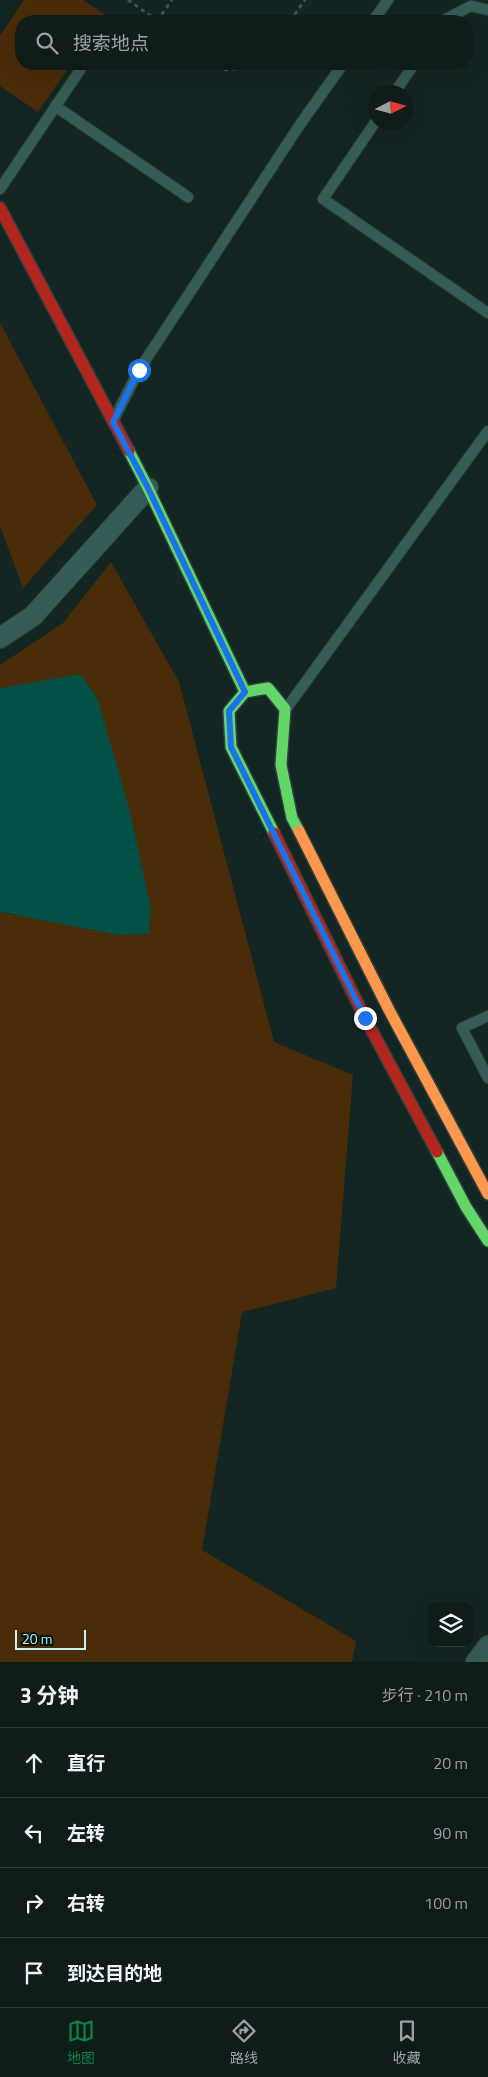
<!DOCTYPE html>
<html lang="zh">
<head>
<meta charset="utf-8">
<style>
  body { margin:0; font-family:"Titillium Web","Noto Sans SC",sans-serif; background:#182523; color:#f1f3f6 }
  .controls { position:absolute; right:15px; bottom:15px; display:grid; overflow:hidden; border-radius:10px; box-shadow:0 5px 20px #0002 }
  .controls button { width:45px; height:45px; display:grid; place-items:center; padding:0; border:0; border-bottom:1px solid #2f3a39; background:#0f1c1a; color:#f1f3f6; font:25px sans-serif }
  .compass { position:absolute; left:368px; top:85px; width:45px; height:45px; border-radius:50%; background:#0f1c1a; box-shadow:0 5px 20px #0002; rotate:84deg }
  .scale { position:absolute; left:15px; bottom:12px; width:71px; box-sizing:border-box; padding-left:5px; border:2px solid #c7f5eb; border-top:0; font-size:14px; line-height:18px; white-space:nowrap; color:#c7f5eb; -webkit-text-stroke:4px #011411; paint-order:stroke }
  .stop { position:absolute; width:15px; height:15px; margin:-11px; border:4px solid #1a73e8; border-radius:50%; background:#fff }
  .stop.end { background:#1a73e8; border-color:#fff; box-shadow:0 1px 5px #0008 }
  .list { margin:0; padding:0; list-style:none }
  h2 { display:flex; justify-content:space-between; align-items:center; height:65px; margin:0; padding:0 20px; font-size:21px }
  h2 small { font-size:16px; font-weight:400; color:#9ba1a2 }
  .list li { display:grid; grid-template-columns:32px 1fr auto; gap:15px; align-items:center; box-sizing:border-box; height:70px; padding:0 20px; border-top:1px solid #2f3a39 }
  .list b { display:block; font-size:19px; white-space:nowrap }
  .list em { font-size:16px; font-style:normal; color:#9ba1a2 }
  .icon { flex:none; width:28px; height:28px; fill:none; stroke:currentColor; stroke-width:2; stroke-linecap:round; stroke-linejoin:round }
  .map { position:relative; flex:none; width:488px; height:1662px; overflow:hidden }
  .search { position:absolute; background:#0f1c1a; box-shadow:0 5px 20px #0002; left:15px; right:15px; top:15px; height:55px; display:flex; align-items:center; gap:12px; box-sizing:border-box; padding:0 18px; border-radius:20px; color:#9ba1a2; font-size:19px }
  .sheet { height:345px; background:#0f1c1a }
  nav { display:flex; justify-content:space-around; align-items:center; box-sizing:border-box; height:70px; border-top:1px solid #2f3a39; background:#0f1c1a; font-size:14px; color:#9ba1a2 }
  nav a { display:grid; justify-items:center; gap:2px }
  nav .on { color:#0b8043 }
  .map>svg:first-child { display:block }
  .green { fill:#4b2c08 }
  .water { fill:#025046 }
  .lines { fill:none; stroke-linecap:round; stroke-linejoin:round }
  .lane-casing { stroke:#2f413d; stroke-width:12 }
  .street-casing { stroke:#2f413d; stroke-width:22 }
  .fast-casing { stroke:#2f413d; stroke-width:14 }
  .slow-casing { stroke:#2f413d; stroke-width:14 }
  .jam-casing { stroke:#2f413d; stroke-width:14 }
  .path { stroke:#3c5854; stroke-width:3; stroke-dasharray:4 4; stroke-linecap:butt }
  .lane { stroke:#365c57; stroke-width:10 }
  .street { stroke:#365c57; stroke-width:20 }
  .fast { stroke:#63d668; stroke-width:11 }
  .slow { stroke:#ff974d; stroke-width:11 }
  .jam { stroke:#b3261e; stroke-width:11 }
  .route { stroke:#1a73e8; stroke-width:6 }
</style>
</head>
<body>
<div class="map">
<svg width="488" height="1662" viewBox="0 0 488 1662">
  <rect width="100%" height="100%" fill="#142623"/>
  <g class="green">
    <path d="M 24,0 L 83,0 L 104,14 L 99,21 L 21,21 L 21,64 L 71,64 L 38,112 L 0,86 L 0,36 Z"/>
    <path d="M 0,323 L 97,505 L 23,588 L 0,526 Z"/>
    <path d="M 111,562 L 179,682 L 274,1042 L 353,1075 L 336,1288 L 242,1312 L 202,1550 L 356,1641 L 352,1662 L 0,1662 L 0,665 L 63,623 Z"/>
  </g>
  <path class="water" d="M 81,674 L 98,700 L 131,815 L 151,910 L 149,934 L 117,935 L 0,912 L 0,688 Z"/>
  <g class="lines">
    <g class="lane-casing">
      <g id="lane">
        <path d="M 373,21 L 388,0"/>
        <path d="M 442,21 L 471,6 L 488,10"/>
        <path d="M 395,92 L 414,64"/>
        <path d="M 55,106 L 188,197"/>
        <path d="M 376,121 L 323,199 L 488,313"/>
        <path d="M 0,189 L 84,64"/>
        <path d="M 114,419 L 139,370 L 301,123 L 343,64"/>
        <path d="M 286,709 L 488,431"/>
        <path d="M 488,1016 L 462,1028 L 488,1078"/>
      </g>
    </g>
    <g class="street-casing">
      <g id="street">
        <path d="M 0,638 L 33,616 L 148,488"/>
        <path d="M 476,1662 L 488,1646"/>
      </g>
    </g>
    <g class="fast-casing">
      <g id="fast">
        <path d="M 129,451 L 148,488 L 245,692"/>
        <path d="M 274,833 L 231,747 L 229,711 L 245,692 L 268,688 L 285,709 L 281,765 L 292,818 L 299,831"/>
        <path d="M 437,1152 L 466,1207 L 488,1241"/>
      </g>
    </g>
    <g class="slow-casing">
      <path id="slow" d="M 299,831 L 389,1010 L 488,1194"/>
    </g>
    <g class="jam-casing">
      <g id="jam">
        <path d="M 0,208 L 129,451"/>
        <path d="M 274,833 L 365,1018 L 437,1152"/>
      </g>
    </g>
    <g class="path">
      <path d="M 128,0 L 158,21"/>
      <path d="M 157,21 L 172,0"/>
      <path d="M 290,21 L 305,0"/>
      <path d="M 218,64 L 226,70 L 259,66 L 261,64"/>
    </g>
    <use href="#lane" class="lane"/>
    <use href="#street" class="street"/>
    <use href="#fast" class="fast"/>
    <use href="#slow" class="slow"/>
    <use href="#jam" class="jam"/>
  </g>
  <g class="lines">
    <path class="route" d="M 139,370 L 113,422 L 148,488 L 245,692 L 229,711 L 231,747 L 365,1018"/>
  </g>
</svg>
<div class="controls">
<button><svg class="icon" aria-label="layers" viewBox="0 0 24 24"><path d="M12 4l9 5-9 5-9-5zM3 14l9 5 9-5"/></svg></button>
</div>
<svg class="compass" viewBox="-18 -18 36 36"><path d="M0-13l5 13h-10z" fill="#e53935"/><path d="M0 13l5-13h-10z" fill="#9ba1a2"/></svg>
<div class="scale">20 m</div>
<div class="stop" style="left:139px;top:370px"></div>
<div class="stop end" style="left:365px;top:1018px"></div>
<div class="search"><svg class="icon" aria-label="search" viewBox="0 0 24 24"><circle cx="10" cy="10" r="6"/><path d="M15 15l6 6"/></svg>搜索地点</div>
</div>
<section class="sheet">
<h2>3 分钟<small>步行 · 210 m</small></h2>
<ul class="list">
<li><svg class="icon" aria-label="ahead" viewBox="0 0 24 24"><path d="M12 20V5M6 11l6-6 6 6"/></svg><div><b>直行</b></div><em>20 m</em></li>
<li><svg class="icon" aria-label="left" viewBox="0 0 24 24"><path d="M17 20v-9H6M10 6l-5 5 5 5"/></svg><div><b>左转</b></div><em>90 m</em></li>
<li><svg class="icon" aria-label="right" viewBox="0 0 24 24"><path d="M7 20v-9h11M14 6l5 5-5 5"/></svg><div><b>右转</b></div><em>100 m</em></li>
<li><svg class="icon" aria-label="arrive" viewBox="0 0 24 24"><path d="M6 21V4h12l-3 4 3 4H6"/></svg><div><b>到达目的地</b></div></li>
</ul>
</section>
<nav>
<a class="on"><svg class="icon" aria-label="map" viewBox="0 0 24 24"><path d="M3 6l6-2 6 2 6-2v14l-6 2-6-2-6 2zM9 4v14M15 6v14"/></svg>地图</a>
<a><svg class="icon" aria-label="directions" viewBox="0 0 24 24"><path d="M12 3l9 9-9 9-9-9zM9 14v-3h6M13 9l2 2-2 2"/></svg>路线</a>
<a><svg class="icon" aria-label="saved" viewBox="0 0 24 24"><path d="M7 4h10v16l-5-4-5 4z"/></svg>收藏</a>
</nav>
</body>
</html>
